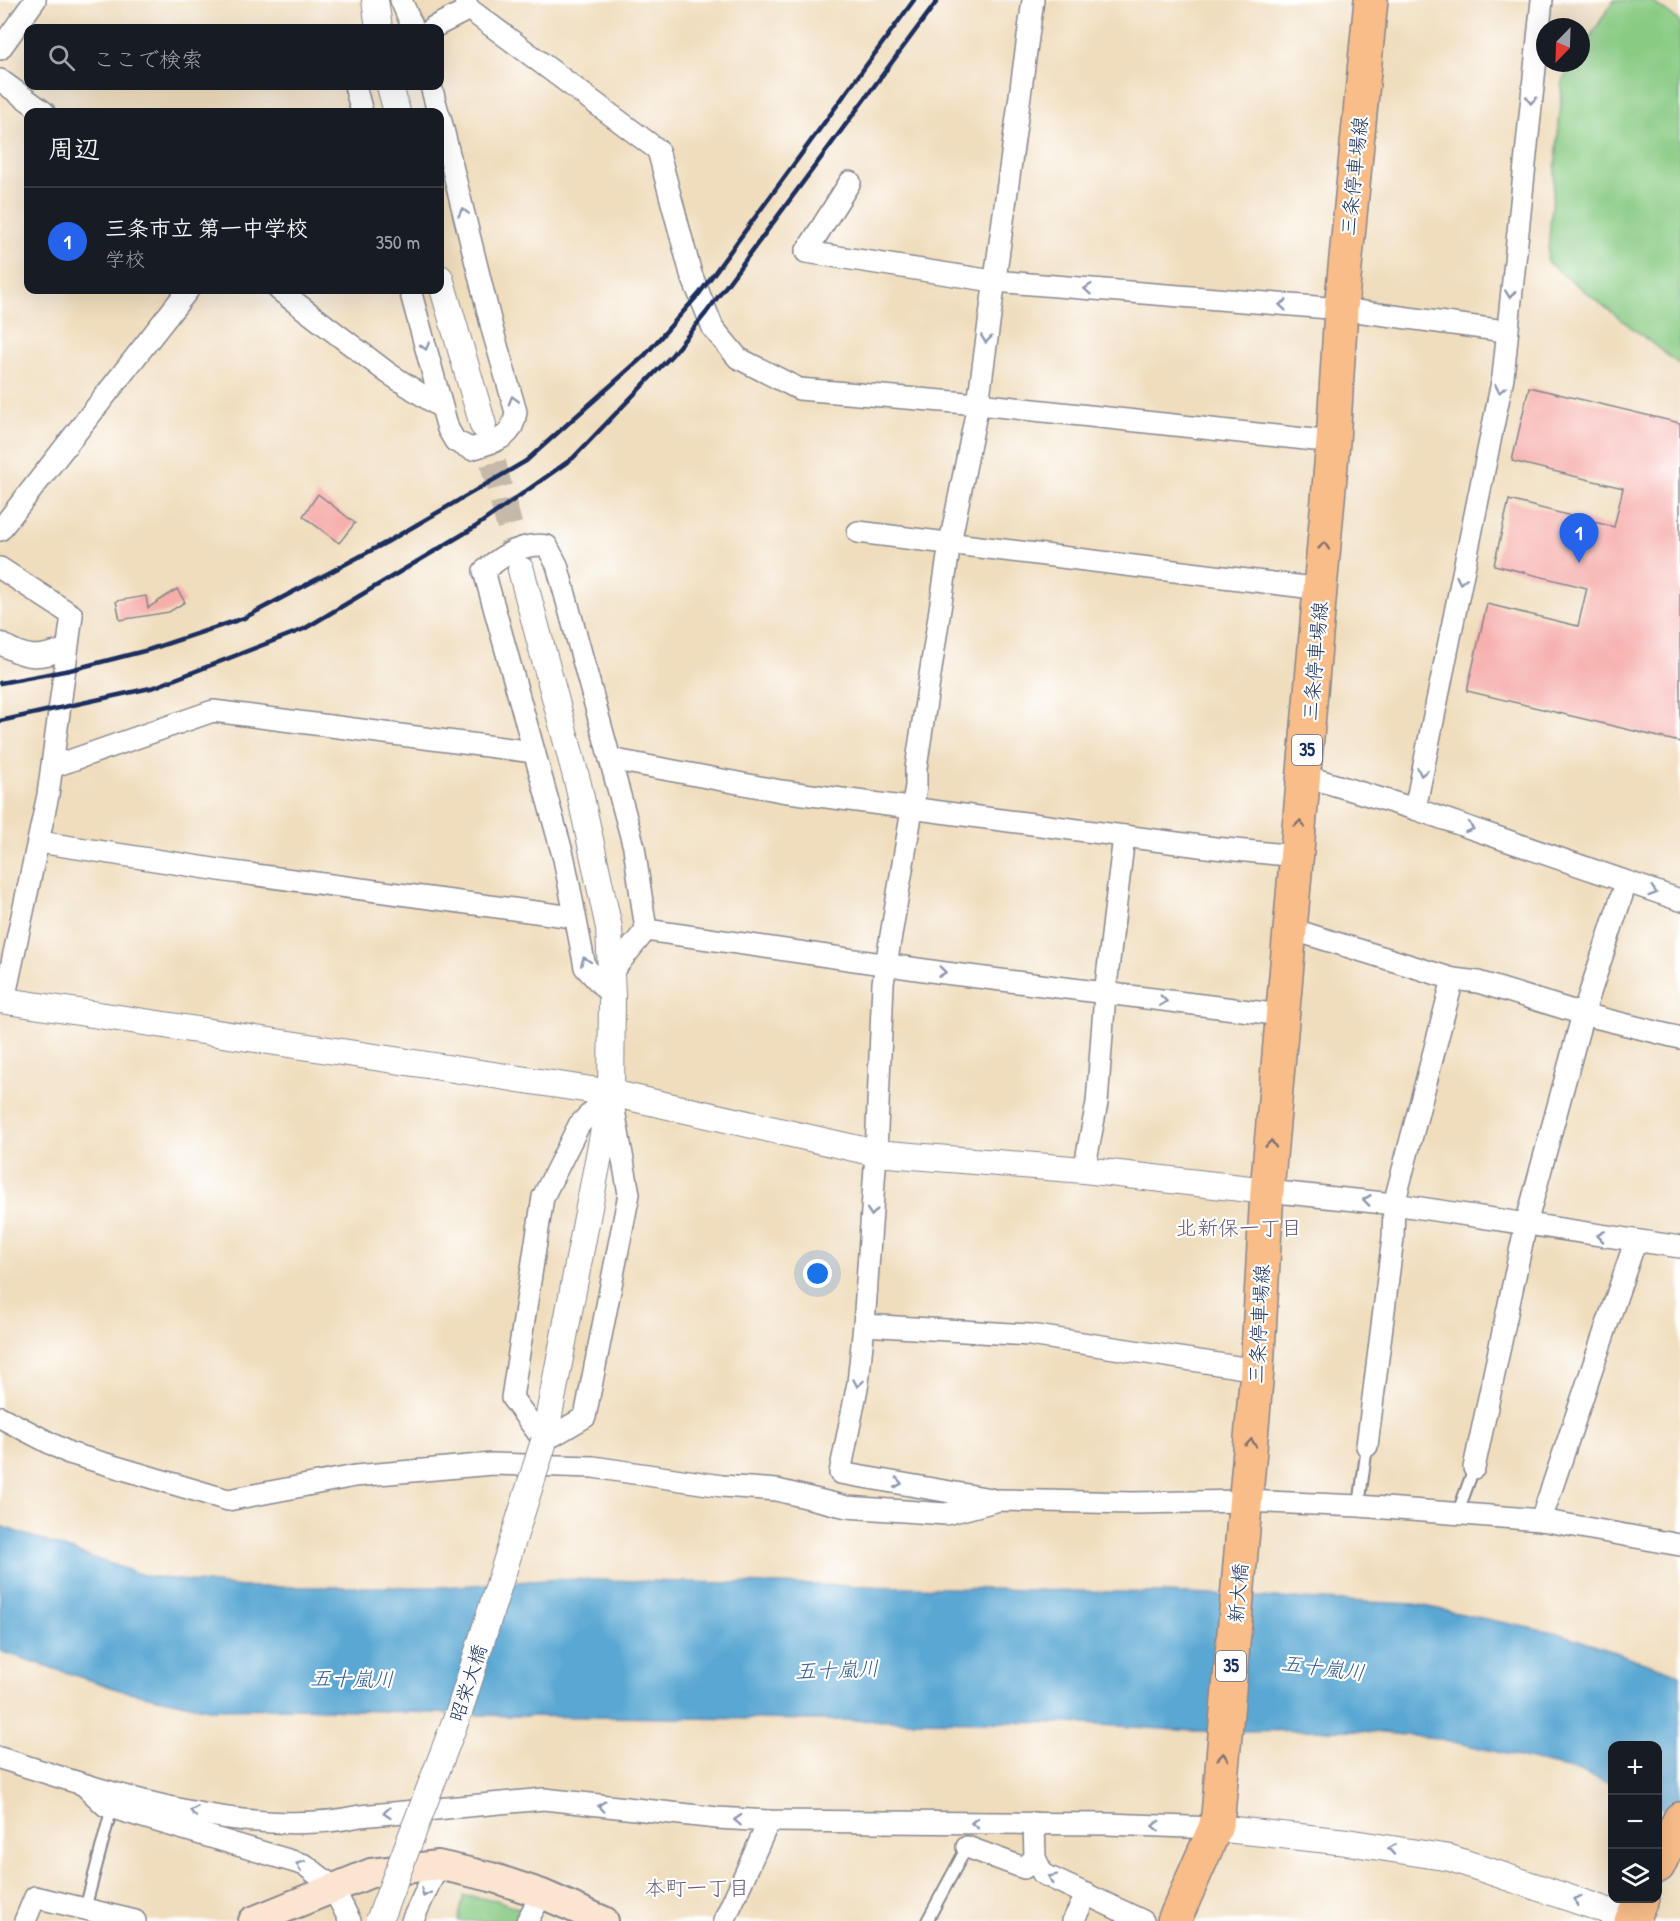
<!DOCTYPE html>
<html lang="ja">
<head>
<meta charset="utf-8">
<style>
  body { margin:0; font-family:"Patrick Hand","Klee One",sans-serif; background:#20242c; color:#f1f3f6 }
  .controls { position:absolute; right:18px; bottom:18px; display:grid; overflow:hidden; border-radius:12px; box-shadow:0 6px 24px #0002 }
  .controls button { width:54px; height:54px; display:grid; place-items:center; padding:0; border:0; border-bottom:2px solid #363941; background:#171b24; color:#f1f3f6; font:30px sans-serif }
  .compass { position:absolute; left:1536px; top:18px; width:54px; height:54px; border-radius:50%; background:#171b24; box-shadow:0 6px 24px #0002; rotate:203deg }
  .you { position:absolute; left:818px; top:1274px; width:21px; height:21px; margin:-15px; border:4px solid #fff; border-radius:50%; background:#1a73e8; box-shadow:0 0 0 9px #1a73e833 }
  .badge { display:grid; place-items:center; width:39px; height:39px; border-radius:50%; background:#2563eb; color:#fff; font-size:20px; font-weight:700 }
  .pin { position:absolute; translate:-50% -50px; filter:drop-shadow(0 2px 3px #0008) }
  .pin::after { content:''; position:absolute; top:32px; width:21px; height:18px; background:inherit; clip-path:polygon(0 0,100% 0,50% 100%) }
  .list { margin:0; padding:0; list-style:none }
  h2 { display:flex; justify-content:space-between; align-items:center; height:78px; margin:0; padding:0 24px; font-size:26px }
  h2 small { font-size:20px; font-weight:400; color:#9ea1a6 }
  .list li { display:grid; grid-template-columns:39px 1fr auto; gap:18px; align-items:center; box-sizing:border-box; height:108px; padding:0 24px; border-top:2px solid #363941 }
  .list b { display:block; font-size:22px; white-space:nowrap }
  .list p { margin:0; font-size:20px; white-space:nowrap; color:#9ea1a6 }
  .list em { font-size:20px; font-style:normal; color:#9ea1a6 }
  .icon { flex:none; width:33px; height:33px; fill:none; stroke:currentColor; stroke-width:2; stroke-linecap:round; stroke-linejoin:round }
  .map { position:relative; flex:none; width:1680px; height:1921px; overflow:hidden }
  .search { position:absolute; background:#171b24; box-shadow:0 6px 24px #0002; left:24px; top:24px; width:420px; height:66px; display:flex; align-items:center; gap:15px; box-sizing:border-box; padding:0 21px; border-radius:12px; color:#9ea1a6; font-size:22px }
  .panel { position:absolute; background:#171b24; box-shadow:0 6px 24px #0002; left:24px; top:108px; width:420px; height:186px; border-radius:12px }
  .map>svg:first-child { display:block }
  .green { fill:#89cb83; stroke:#527d70; stroke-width:1.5 }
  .water { fill:#5aa7d3; stroke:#3a6b98; stroke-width:1.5 }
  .building { fill:#f6aeab }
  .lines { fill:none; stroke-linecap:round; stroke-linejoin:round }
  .tertiary-tunnel { stroke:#c5baaa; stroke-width:26; stroke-dasharray:26 13; stroke-linecap:butt }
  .service-casing { stroke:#86868e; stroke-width:14 }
  .minor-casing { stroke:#86868e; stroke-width:24 }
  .tertiary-casing { stroke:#86868e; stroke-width:28 }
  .secondary-casing { stroke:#86868e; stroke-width:32 }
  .primary-casing { stroke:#86868e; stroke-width:36 }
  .service { stroke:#fff; stroke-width:10 }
  .minor { stroke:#fff; stroke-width:21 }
  .tertiary { stroke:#fff; stroke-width:26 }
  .secondary { stroke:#fce5d0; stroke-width:28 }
  .primary { stroke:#f8bd89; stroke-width:33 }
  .rail { stroke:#1b2f5e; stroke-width:4.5 }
  .tertiary-bridge-casing { stroke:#86868e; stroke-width:28; stroke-linecap:butt }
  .tertiary-bridge { stroke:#fff; stroke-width:26 }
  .oneway { stroke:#8d97ae }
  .oneway2 { stroke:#7e6f71 }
  .labels { text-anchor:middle; stroke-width:4.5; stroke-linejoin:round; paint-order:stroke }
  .shield { fill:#fff; stroke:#5f6d8e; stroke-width:1.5 }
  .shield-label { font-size:18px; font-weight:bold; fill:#1b2f5e }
  .street-label { font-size:20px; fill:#1b2f5e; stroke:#fff }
  .neighbourhood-label { font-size:21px; fill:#685b79; stroke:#fff }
  .water-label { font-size:21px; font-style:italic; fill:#345f8d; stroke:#fff }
</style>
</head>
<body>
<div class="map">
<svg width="1680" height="1921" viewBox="0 0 1680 1921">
  <rect width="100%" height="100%" fill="#fff"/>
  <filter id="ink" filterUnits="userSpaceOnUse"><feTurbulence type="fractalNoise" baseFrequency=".0167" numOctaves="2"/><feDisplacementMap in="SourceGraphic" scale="12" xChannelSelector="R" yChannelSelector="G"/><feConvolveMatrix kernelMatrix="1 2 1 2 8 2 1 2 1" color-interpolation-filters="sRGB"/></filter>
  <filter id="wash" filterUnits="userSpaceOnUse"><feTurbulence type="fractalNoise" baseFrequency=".008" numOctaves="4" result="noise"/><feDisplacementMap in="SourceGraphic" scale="24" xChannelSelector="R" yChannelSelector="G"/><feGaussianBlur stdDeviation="1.35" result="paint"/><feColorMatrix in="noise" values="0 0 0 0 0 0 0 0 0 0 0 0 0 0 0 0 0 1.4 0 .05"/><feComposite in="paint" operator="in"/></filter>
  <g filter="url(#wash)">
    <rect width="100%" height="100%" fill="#f0ddbd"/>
    <g class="green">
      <path d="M 1614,0 L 1650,0 L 1680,22 L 1680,365 L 1547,262 L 1563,79 L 1574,63 L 1581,63 L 1581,51 Z"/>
      <path d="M 464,1896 L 496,1900 L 526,1911 L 520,1921 L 458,1921 Z"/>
    </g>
    <path class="water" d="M 0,1526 L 146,1576 L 241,1587 L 445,1587 L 560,1579 L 1163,1593 L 1414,1604 L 1564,1635 L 1680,1674 L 1680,1818 L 1658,1807 L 1658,1746 L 1612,1746 L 1612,1784 L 1571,1769 L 1436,1738 L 1352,1730 L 1194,1731 L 1070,1723 L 514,1716 L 300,1708 L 209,1709 L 120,1690 L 0,1651 Z"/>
    <g id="blocks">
      <g class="building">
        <path d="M 1529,387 L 1680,423 L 1680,742 L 1467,691 L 1487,604 L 1578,626 L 1587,588 L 1494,565 L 1509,500 L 1614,527 L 1623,488 L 1512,461 Z"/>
        <path d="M 318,494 L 355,523 L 339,543 L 303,516 Z"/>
        <path d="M 177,589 L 185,602 L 169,612 L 120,620 L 116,601 L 146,596 L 148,608 Z"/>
      </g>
    </g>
  </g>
  <g filter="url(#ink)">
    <use href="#blocks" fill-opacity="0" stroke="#86868e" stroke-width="1.5"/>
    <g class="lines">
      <path class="tertiary-tunnel" d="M 483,425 L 521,570"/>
      <g class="service-casing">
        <g id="service">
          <path d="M 1359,1506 L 1367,1446"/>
          <path d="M 1458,1512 L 1474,1468"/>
          <path d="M 85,1909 L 112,1807"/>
          <path d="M 927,1921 L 967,1847"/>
        </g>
      </g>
      <g class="minor-casing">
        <g id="minor">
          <path d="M 401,0 L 413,28"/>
          <path d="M 465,0 L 469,9 L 658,150 L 691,274 L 713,328 L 738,358 L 799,389 L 978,404 L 1333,442"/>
          <path d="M 432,28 L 469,9"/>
          <path d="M 0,49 L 35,0"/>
          <path d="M 0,80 L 44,112"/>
          <path d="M 355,86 L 362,112"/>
          <path d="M 431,86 L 438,112"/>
          <path d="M 850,182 L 806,252 L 993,281 L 1341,309 L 1505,331"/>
          <path d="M 279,290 L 388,373 L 442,408"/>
          <path d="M 410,290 L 448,429 L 455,441 L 471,449 C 496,440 512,441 516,412 L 493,332 L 440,117"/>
          <path d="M 0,530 L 188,290"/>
          <path d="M 858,532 L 1321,589"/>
          <path d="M 0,568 L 72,615 L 48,795 L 4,1000"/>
          <path d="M 0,643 C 28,660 37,658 67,649"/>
          <path d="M 610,759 L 781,791 L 1215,848 L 1297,856"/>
          <path d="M 52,767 L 213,711 L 534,752"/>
          <path d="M 1305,776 L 1415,809 L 1680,900"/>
          <path d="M 1415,809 L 1503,377 L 1542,0"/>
          <path d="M 39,842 L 226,871 L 573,917"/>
          <path d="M 1291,929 L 1453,979 L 1478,982 L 1583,1014 L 1680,1038"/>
          <path d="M 646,930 L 945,973 L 1282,1015"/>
          <path d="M 611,973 L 646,930 L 634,847 L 557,565 L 547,546 C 524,542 501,556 484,571 L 564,859 L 585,967 L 612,996"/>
          <path d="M 611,1093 L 629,1194 L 585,1417 L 544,1441 L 512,1398 L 543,1197 L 579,1125 Z"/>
          <path d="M 1084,1170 L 1097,1103 L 1105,994 L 1124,836"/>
          <path d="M 1267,1191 L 1394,1204 L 1680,1247"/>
          <path d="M 864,1325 L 1030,1335 L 1257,1370"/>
          <path d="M 0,1417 L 69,1453 L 228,1500 L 355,1476 L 492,1464 L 593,1467 L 722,1486 L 777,1490 L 847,1507 L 946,1514 L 999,1500 L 1133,1503 L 1246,1501 L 1359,1506 L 1541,1520 L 1680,1545"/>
          <path d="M 1367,1446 L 1393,1238 L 1394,1204 L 1453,979"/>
          <path d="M 1474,1468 L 1526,1224 L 1583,1014 L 1626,883"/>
          <path d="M 991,1499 L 840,1473 L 858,1383 L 864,1325 L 876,1153 L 883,983 L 916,786 L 916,768 L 950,543 L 978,404 L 1033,0"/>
          <path d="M 1541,1520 L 1635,1242"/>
          <path d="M 0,1758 C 106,1792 249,1841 360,1816 L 544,1799 L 717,1818 L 769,1821 L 1107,1824 L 1215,1828"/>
          <path d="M 85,1786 L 106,1806 L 305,1865 L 332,1886 L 350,1921"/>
          <path d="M 1034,1823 L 1035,1858 L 1043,1874 L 1143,1921"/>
          <path d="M 967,1847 L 1024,1868 L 1035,1858"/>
          <path d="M 25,1921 L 35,1897 L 135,1921"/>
          <path d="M 412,1921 L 438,1865"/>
          <path d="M 527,1921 L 542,1894"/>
          <path d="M 724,1921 L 769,1821"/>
          <path d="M 1073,1921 L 1087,1894"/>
        </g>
      </g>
      <g class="tertiary-casing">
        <g id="tertiary">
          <path d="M 375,0 L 379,28"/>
          <path d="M 390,86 L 397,112"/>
          <path d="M 440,278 L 483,425"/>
          <path d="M 521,570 L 578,784 L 609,928 L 612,996 L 611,1093 L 544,1441"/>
          <path d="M 0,1000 L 611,1093 L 876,1153 L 1084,1170 L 1267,1191"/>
          <path d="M 1215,1828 L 1347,1842 L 1450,1858 L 1638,1921"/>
        </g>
      </g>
      <g class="secondary-casing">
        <path id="secondary" d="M 253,1921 L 371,1873 L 438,1865 L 491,1877 L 542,1894 L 604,1921"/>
      </g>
      <g class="primary-casing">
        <g id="primary">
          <path d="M 1658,1866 L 1680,1819"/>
          <path d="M 1174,1921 L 1215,1828 L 1218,1815 L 1257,1370 L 1267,1191 L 1333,442 L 1341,309 L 1371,0"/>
          <path d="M 1631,1921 L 1642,1898"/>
        </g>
      </g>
      <use href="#service" class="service"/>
      <use href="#minor" class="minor"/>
      <use href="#tertiary" class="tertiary"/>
      <use href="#secondary" class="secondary"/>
      <use href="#primary" class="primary"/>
      <g class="rail">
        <path d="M 0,683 L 70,670 L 148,650 L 244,618 L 387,542 L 526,461 L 645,355 L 699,294 L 914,0"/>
        <path d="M 0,721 L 155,687 L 304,629 L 475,527 L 573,458 L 672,355 L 706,313 L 938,0"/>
      </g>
      <g class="tertiary-bridge-casing">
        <path id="tertiary-bridge" d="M 379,1921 L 460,1709 L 544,1441"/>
      </g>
      <use href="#tertiary-bridge" class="tertiary-bridge"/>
    </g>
    <defs><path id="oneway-chevron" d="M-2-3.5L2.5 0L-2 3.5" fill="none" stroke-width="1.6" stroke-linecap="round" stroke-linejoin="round" transform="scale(1.5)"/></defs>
    <g class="oneway">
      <use href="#oneway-chevron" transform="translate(1531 100) rotate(96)"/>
      <use href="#oneway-chevron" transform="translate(463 212) rotate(-104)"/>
      <use href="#oneway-chevron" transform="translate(1088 289) rotate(-175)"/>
      <use href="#oneway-chevron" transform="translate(1510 294) rotate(96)"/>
      <use href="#oneway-chevron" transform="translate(1283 305) rotate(-175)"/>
      <use href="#oneway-chevron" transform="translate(986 339) rotate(97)"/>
      <use href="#oneway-chevron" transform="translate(425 346) rotate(75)"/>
      <use href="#oneway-chevron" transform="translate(1500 389) rotate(102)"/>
      <use href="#oneway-chevron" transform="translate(513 400) rotate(-106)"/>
      <use href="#oneway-chevron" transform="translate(1461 580) rotate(102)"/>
      <use href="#oneway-chevron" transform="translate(1422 772) rotate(102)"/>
      <use href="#oneway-chevron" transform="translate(1470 828) rotate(19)"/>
      <use href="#oneway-chevron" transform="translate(1653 892) rotate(18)"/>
      <use href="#oneway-chevron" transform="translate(585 961) rotate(-110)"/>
      <use href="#oneway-chevron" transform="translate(942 972) rotate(7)"/>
      <use href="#oneway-chevron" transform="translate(1163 1001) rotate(7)"/>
      <use href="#oneway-chevron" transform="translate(1367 1200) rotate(-173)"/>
      <use href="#oneway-chevron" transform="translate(872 1212) rotate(94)"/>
      <use href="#oneway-chevron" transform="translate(1601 1236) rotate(-171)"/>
      <use href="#oneway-chevron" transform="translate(858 1383) rotate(99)"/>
      <use href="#oneway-chevron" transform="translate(898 1483) rotate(10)"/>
      <use href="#oneway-chevron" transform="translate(602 1806) rotate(-174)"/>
      <use href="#oneway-chevron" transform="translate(194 1811) rotate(-170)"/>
      <use href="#oneway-chevron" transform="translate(387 1813) rotate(175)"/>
      <use href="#oneway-chevron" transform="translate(738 1820) rotate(-177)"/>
      <use href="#oneway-chevron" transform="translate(975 1823) rotate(-180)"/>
      <use href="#oneway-chevron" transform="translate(1156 1826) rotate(-178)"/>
      <use href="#oneway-chevron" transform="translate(1392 1849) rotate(-171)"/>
      <use href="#oneway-chevron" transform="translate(300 1865) rotate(-158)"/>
      <use href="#oneway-chevron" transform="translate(1052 1878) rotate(-154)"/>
      <use href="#oneway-chevron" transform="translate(425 1893) rotate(115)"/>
      <use href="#oneway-chevron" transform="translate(1577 1900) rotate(-162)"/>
    </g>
    <g class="oneway2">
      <use href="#oneway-chevron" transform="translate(1324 546) rotate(-85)"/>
      <use href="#oneway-chevron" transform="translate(1300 824) rotate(-84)"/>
      <use href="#oneway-chevron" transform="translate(1271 1144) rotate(-85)"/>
      <use href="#oneway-chevron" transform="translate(1251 1443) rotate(-85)"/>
      <use href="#oneway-chevron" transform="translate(1223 1757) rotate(-85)"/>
    </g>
  </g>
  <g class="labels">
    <g class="shield">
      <rect x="1292" y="735" width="30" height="30" rx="4.5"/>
      <rect x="1216" y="1651" width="30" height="30" rx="4.5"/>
    </g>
    <g class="shield-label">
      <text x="1307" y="756">35</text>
      <text x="1231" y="1672">35</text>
    </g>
    <g class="street-label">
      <text transform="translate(1354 176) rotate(-84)" y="7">三条停車場線</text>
      <text transform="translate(1315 661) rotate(-85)" y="7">三条停車場線</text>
      <text transform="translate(1259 1324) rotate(-87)" y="7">三条停車場線</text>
      <text transform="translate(1238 1593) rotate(-85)" y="7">新大橋</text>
      <text transform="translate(468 1683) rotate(-72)" y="7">昭栄大橋</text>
    </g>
    <g class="neighbourhood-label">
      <text x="1239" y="1235">北新保一丁目</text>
      <text x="697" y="1895">本町一丁目</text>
    </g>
    <g class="water-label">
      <text transform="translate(1323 1668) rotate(7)" y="7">五十嵐川</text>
      <text transform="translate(837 1670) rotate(-2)" y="7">五十嵐川</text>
      <text transform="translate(352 1679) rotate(1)" y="7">五十嵐川</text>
    </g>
  </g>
</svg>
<div class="controls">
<button>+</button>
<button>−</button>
<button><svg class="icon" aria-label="layers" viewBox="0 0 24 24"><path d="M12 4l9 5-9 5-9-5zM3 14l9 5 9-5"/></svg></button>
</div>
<svg class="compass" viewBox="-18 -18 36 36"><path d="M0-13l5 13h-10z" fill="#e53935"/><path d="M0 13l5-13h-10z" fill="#9ea1a6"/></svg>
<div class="you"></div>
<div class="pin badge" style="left:1579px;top:563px">1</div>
<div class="search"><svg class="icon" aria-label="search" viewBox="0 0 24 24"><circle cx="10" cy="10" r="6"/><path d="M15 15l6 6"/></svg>ここで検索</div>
<section class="panel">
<h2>周辺<small></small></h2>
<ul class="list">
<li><span class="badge">1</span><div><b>三条市立 第一中学校</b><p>学校</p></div><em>350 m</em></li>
</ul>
</section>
</div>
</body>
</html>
